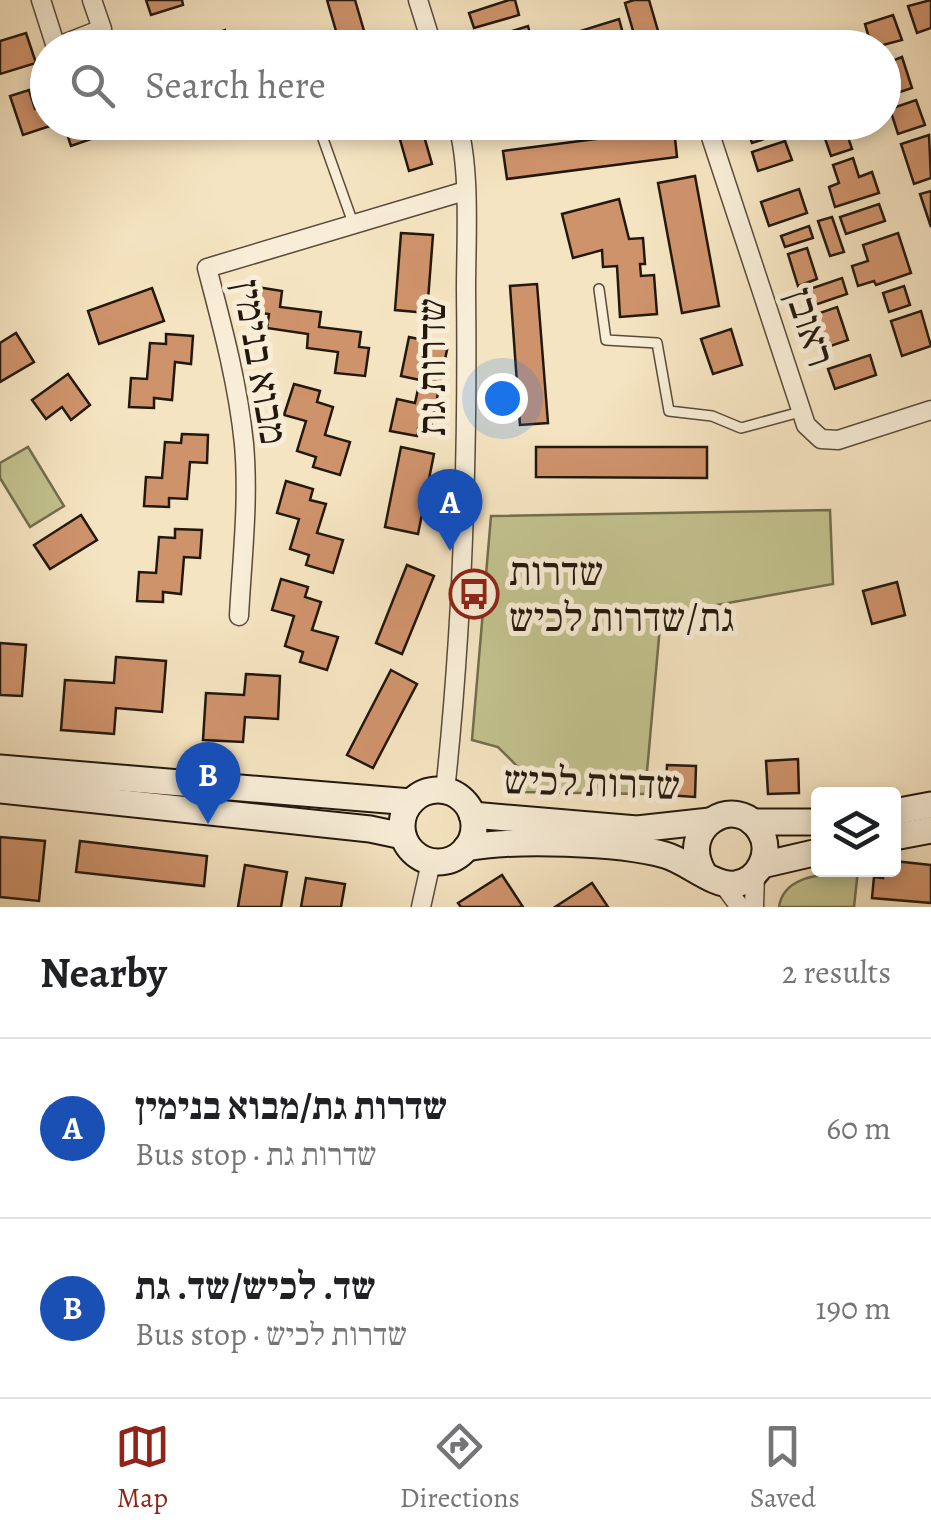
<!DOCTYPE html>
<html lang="en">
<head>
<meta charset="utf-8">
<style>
  body { margin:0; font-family:Alegreya,"Frank Ruhl Libre",serif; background:#f6f6f6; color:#202124 }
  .controls { position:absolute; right:30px; bottom:30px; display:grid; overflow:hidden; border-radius:10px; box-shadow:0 5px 15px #0003 }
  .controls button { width:90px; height:90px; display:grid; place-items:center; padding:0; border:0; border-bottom:2px solid #e0e0e0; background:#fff; color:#202124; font:50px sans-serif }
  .you { position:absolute; left:502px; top:398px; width:35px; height:35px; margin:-25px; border:8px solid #fff; border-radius:50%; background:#1a73e8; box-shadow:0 0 0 15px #1a73e833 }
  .badge { display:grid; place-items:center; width:65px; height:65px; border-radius:50%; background:#8f2418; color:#fff; font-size:32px; font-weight:700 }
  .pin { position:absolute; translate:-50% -82px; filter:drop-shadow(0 2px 5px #0008) }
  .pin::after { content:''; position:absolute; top:52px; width:35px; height:30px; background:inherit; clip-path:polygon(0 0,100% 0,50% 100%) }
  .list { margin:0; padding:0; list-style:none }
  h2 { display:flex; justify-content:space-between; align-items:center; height:130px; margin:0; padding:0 40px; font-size:42px }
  h2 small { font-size:32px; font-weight:400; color:#757577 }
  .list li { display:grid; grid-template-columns:65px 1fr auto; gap:30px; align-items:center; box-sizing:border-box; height:180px; padding:0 40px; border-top:2px solid #e0e0e0 }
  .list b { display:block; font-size:38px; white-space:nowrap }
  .list p { margin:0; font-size:32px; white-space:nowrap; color:#757577 }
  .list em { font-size:32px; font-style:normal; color:#757577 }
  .icon { flex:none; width:55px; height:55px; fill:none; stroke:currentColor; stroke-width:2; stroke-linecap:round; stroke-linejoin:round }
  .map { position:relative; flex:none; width:931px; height:907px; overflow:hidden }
  .search { position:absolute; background:#fff; box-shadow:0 5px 15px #0003; left:30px; right:30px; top:30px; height:110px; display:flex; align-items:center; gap:25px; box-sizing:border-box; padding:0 35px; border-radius:55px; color:#757577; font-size:38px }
  .sheet { height:490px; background:#fff }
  nav { display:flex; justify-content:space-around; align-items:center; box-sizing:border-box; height:140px; border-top:2px solid #e0e0e0; background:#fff; font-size:28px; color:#757577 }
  nav a { display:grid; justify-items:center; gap:5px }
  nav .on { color:#8f2418 }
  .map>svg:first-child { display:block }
  .green { fill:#c2c28e; stroke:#726d4e; stroke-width:2.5 }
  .building { fill:#cf936c; stroke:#23180d; stroke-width:2.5 }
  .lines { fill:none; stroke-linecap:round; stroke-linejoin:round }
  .lane-casing { stroke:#584b3a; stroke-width:12 }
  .street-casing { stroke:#584b3a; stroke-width:21 }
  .secondary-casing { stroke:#23180d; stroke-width:29 }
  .lane { stroke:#f8edd7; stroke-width:9 }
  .street { stroke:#f8edd7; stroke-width:18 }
  .secondary { stroke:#f8edd7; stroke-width:25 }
  .labels { text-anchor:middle; stroke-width:10; stroke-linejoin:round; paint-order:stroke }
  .street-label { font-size:40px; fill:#23180d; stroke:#f8edd7 }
  .poi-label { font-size:40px; fill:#23180d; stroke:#f8edd7; text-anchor:start }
</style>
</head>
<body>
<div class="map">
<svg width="931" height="907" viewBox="0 0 931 907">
  <rect width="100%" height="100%" fill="#f5e4c1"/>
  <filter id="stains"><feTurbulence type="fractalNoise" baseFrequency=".002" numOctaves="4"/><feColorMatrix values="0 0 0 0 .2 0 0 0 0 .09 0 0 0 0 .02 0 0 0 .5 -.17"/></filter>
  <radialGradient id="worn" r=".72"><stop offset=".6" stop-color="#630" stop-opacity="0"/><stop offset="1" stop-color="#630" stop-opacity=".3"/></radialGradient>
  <g class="green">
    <path d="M 28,447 L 64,506 L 30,527 L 0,478 L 0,463 Z"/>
    <path d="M 830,510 L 833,584 L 661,615 L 645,794 L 518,792 L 518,767 L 498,747 L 472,740 L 491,516 Z"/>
    <path d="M 858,870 L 854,907 L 779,907 C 784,872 830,875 858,870 Z"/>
  </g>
  <g class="building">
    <path d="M 146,0 L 182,0 L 183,5 L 151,15 Z"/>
    <path d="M 327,0 L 355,0 L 369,48 L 341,48 Z"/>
    <path d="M 509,0 L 515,0 L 519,15 L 474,28 L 469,13 Z"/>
    <path d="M 634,0 L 649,0 L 663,48 L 638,48 L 625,3 Z"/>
    <path d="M 931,0 L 931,28 L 917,33 L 908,6 Z"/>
    <path d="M 893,15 L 902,40 L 872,48 L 865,24 Z"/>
    <path d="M 619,19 L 627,48 L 581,48 L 577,32 Z"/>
    <path d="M 528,26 L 532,41 L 511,48 L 496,48 L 493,37 Z"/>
    <path d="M 225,30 L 230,48 L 172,48 Z"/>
    <path d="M 26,33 L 36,63 L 0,74 L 0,41 Z"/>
    <path d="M 902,57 L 912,88 L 885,97 L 884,64 Z"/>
    <path d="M 29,90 L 35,109 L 48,105 L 48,122 L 62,122 L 23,135 L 10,96 Z"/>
    <path d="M 916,100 L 925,125 L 898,134 L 890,109 Z"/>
    <path d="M 63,122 L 89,122 L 94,138 L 71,146 Z"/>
    <path d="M 395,122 L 420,122 L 432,164 L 409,171 Z"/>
    <path d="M 784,122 L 786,132 L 752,143 L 745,124 Z"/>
    <path d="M 834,122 L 843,122 L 852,149 L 831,156 L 821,127 Z"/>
    <path d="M 674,129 L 677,157 L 507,179 L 503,151 Z"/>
    <path d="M 929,135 L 931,178 L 914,184 L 901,144 Z"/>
    <path d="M 785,141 L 792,160 L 758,171 L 752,152 Z"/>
    <path d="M 853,158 L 859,177 L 872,172 L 879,193 L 835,207 L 829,187 L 839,183 L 833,165 Z"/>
    <path d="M 695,176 L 719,306 L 682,313 L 658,183 Z"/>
    <path d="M 799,189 L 807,213 L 769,226 L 761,202 Z"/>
    <path d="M 931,191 L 931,227 L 920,194 Z"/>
    <path d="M 619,199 L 629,239 L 643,238 L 645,264 L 640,264 L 641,276 L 654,275 L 657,314 L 620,317 L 617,266 L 603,267 L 602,250 L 573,258 L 562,214 Z"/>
    <path d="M 879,204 L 885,221 L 846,234 L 840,217 Z"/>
    <path d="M 832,217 L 844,252 L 830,256 L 818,221 Z"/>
    <path d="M 809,226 L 813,238 L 785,247 L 781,236 Z"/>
    <path d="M 401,233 L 433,235 L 427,313 L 395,310 Z"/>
    <path d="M 898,233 L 911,273 L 876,285 L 874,281 L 858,286 L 852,266 L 868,261 L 863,245 Z"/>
    <path d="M 807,248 L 817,279 L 798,286 L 788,254 Z"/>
    <path d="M 842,278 L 847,294 L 806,308 L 801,292 Z"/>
    <path d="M 537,284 L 548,423 L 520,425 L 510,286 Z"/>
    <path d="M 904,286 L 910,305 L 889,312 L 883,293 Z"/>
    <path d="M 257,287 L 282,291 L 280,307 L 321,312 L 319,327 L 361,332 L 359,347 L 369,348 L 365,376 L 335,373 L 338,352 L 307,348 L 308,334 L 267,328 L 269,314 L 254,312 Z"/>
    <path d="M 152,288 L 164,321 L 99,344 L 88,311 Z"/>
    <path d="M 837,307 L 848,340 L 822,349 L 811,316 Z"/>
    <path d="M 921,311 L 931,346 L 902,356 L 891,321 Z"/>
    <path d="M 731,329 L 742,365 L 713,374 L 701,339 Z"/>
    <path d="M 16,333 L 34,362 L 0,382 L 0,343 Z"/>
    <path d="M 166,334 L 193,336 L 191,364 L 175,362 L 172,400 L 154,398 L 154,408 L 129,407 L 131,378 L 147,379 L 150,343 L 166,344 Z"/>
    <path d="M 409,337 L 448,345 L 430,432 L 418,429 L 417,436 L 390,431 L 397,399 L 415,403 L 420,380 L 401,376 Z"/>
    <path d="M 870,355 L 876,375 L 835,389 L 828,369 Z"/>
    <path d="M 68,374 L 90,405 L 71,420 L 62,407 L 46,419 L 32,400 Z"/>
    <path d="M 294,384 L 320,391 L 317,402 L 333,407 L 325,435 L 350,442 L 340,475 L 313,467 L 316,457 L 297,451 L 306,421 L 284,415 Z"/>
    <path d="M 182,434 L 208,435 L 207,463 L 190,462 L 187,499 L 169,498 L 169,507 L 144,506 L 146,477 L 162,478 L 165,442 L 181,443 Z"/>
    <path d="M 401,447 L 434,454 L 418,534 L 385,527 Z"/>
    <path d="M 536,447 L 707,447 L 707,478 L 536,477 Z"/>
    <path d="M 286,481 L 313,489 L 310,500 L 326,504 L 317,533 L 343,540 L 333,573 L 306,565 L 309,555 L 290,549 L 299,519 L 277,513 Z"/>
    <path d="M 81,515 L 97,540 L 50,569 L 34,545 Z"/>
    <path d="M 175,529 L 202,530 L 200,558 L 184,557 L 181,594 L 163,592 L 163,602 L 137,601 L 139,572 L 156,573 L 159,537 L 175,538 Z"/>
    <path d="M 407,565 L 434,576 L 402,654 L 376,643 Z"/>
    <path d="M 281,579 L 308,587 L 305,597 L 321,602 L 312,630 L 338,637 L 327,670 L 300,662 L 303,652 L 285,646 L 294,616 L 272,610 Z"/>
    <path d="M 897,582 L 905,615 L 872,624 L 863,591 Z"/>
    <path d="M 0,643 L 26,645 L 22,696 L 0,695 Z"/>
    <path d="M 116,657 L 166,661 L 162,712 L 116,708 L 114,734 L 61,730 L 65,680 L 114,683 Z"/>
    <path d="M 391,670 L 417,684 L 373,768 L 347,755 Z"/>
    <path d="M 246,674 L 280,676 L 278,719 L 245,717 L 243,742 L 203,740 L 206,693 L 244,695 Z"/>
    <path d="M 798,759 L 799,793 L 768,794 L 766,761 Z"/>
    <path d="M 667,765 L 696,766 L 695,797 L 666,795 Z"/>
    <path d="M 0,837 L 45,841 L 39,901 L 0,897 Z"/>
    <path d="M 80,841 L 207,856 L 204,886 L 76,872 Z"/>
    <path d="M 894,861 L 931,865 L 931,903 L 872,898 L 874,877 L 883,878 L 884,869 L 894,869 Z"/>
    <path d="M 245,865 L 287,872 L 281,907 L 238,907 Z"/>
    <path d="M 502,875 L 523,907 L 461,907 L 458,903 Z"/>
    <path d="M 306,878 L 345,884 L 341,907 L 301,907 Z"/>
    <path d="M 592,883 L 608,907 L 555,907 Z"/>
  </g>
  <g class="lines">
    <g class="lane-casing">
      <g id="lane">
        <path d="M 317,122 L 353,223"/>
        <path d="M 599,289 L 606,340 L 657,343 L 669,411 L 712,416 L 741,428 L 800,412"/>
      </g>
    </g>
    <g class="street-casing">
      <g id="street">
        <path d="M 41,0 L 56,47 L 102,29 L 92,0"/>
        <path d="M 418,0 L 433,48"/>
        <path d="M 706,122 L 806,425 L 821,439 L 838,440 L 931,410"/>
        <path d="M 460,131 L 501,122"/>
        <path d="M 239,616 C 242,559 249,501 244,444 C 238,384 222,325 207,268 L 465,191"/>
        <path d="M 445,791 C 463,624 468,457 466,289 C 466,241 471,168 457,122"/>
        <path d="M 723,884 L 740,907"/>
        <path d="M 421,907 L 431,862"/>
        <path d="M 754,907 L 755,874"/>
      </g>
    </g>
    <g class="secondary-casing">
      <g id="secondary">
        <path d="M 0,768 L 411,802"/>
        <path d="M 0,790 L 370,829 L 403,836"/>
        <circle cx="438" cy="826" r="36"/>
        <path d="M 894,812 L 931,805"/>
        <path d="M 472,815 L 637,829 L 710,821"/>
        <path d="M 752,822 L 818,822"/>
        <path d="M 894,837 L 931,830"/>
        <path d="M 466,848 C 513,839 619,842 665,855 C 687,861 714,887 735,884 C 759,881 773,852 760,831 C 736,792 677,827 703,872"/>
        <path d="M 762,865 L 818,852"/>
      </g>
    </g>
    <use href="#lane" class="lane"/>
    <use href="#street" class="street"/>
    <use href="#secondary" class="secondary"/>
  </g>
  <defs>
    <g id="bus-ring" transform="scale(2.5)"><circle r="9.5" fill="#f8edd7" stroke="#8f2418" stroke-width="1.5"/><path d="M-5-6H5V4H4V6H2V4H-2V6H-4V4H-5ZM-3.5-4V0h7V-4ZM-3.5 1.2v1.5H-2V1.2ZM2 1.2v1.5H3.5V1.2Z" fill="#8f2418"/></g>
  </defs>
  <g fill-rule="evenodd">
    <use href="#bus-ring" x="474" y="594"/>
  </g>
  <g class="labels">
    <g class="street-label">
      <text transform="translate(811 327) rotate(72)" y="14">ראובן</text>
      <text transform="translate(261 362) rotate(80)" y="14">מבוא בנימין</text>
      <text transform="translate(431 367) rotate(-90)" y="14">שדרות גת</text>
      <text transform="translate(592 782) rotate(2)" y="14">שדרות לכיש</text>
    </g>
    <g class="poi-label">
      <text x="509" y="585">שדרות<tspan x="509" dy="46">גת/שדרות לכיש</tspan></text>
    </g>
  </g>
  <rect width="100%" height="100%" filter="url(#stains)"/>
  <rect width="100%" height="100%" fill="url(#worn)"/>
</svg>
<div class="controls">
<button><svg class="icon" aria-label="layers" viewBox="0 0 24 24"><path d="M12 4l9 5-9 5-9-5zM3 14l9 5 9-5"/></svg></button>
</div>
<div class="you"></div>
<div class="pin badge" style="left:450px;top:551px;background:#1a4fb4">A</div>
<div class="pin badge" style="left:208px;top:824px;background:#1a4fb4">B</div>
<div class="search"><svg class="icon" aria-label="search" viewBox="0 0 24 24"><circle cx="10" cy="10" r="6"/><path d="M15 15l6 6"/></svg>Search here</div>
</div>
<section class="sheet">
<h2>Nearby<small>2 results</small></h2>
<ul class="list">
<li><span class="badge" style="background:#1a4fb4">A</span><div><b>שדרות גת/מבוא בנימין</b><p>Bus stop · שדרות גת</p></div><em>60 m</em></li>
<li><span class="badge" style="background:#1a4fb4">B</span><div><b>שד. לכיש/שד. גת</b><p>Bus stop · שדרות לכיש</p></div><em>190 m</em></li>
</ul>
</section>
<nav>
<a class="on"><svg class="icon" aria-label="map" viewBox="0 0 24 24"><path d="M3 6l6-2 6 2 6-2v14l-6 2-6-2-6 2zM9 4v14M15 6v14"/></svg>Map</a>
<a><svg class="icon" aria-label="directions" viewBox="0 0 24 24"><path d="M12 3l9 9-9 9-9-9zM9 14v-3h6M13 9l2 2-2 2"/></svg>Directions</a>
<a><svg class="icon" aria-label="saved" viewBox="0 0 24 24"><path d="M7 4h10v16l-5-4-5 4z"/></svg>Saved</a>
</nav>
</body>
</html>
